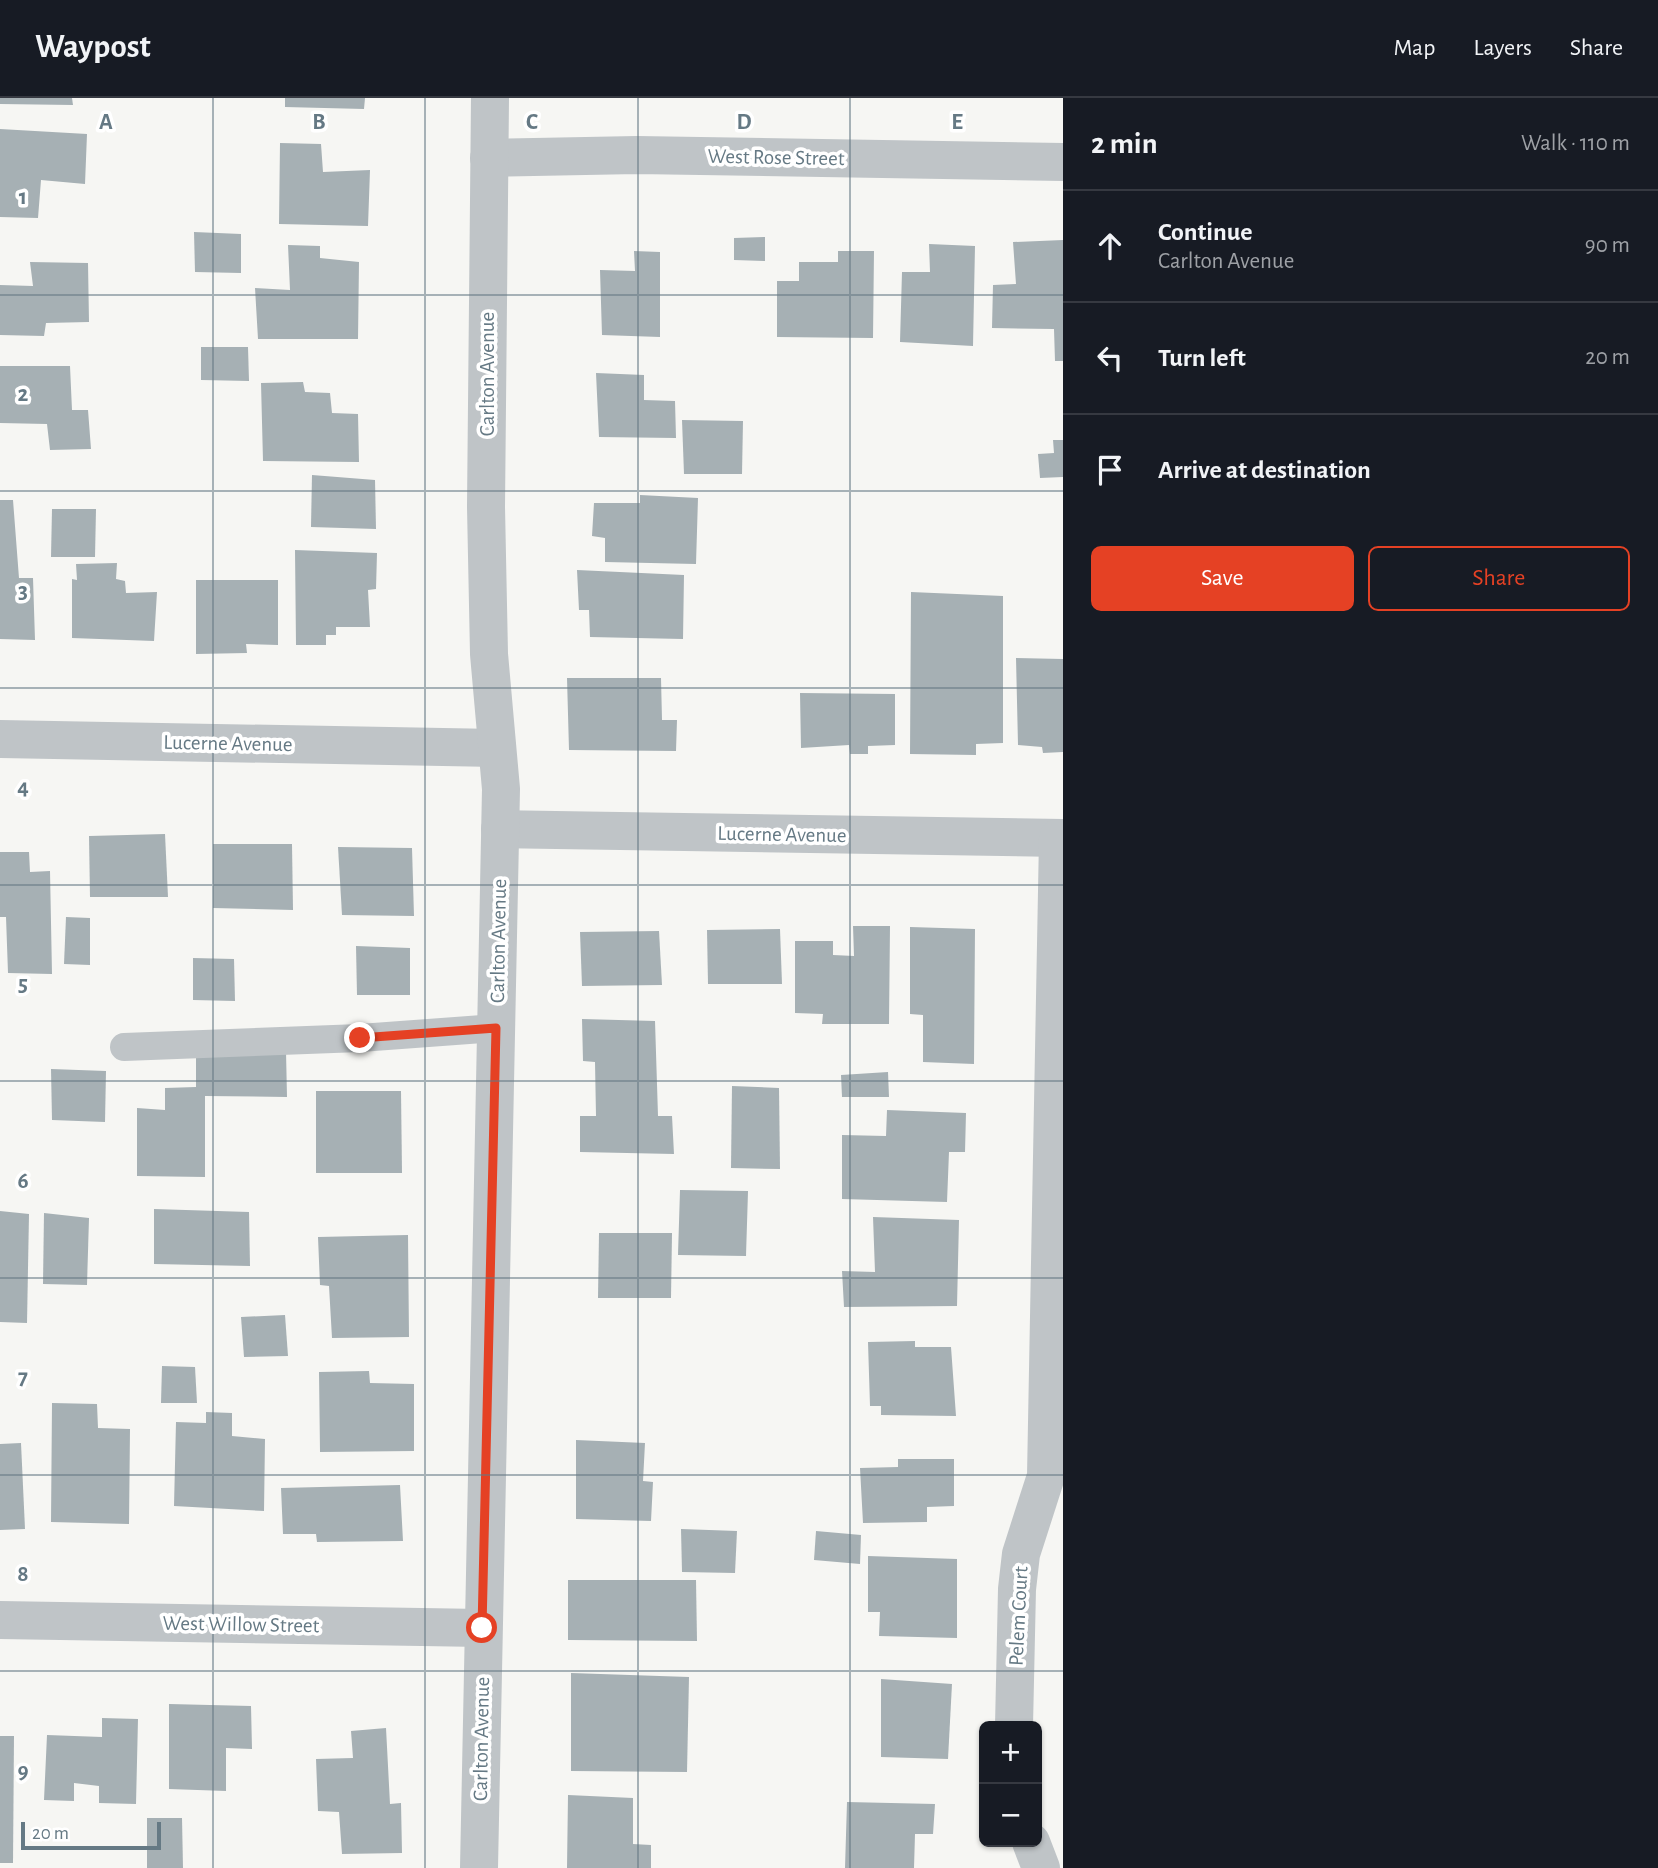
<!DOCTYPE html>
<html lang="en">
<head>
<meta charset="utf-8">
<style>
  body { margin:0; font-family:"Alegreya Sans",sans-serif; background:#20242c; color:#f1f3f6 }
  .controls { position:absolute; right:21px; bottom:21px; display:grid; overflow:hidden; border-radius:10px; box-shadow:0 2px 5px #0004 }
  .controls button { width:63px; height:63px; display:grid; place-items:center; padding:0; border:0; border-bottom:2px solid #363941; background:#171b24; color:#f1f3f6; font:35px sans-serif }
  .scale { position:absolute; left:21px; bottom:18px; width:140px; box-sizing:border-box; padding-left:7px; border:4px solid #657984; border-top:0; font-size:19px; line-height:24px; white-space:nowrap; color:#657984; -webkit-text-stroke:5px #fff; paint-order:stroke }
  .stop { position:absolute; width:21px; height:21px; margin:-16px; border:5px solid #e54124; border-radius:50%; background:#fff }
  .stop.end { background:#e54124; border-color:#fff; box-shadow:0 2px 7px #0008 }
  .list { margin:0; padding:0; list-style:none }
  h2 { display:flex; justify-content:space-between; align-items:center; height:91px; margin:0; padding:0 28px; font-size:30px }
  h2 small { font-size:23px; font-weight:400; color:#9ea1a6 }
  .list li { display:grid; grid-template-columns:46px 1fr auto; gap:21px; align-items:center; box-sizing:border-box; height:112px; padding:0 28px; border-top:2px solid #363941 }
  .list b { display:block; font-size:26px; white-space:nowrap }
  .list p { margin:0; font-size:23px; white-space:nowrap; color:#9ea1a6 }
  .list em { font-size:23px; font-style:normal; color:#9ea1a6 }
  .actions { display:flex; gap:14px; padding:21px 28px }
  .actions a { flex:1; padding:16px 0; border:2px solid #e54124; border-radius:10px; text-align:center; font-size:24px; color:#e54124 }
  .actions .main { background:#e54124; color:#fff }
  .icon { flex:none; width:38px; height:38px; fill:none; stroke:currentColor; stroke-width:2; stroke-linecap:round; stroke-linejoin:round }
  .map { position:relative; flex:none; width:1063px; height:1770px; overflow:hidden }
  header { display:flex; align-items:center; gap:42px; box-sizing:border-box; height:98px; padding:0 35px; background:#171b24; border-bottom:2px solid #363941 }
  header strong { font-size:33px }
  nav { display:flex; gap:38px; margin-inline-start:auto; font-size:24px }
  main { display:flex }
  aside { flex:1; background:#171b24 }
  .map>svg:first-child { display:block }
  .building { fill:#a6b0b4 }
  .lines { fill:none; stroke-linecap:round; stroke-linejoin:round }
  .service { stroke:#bfc4c7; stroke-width:28 }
  .minor { stroke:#bfc4c7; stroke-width:38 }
  .route { stroke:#e54124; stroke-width:9 }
  .grid { fill:none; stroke:#657984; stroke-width:2; stroke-opacity:0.55 }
  .labels { text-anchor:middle; stroke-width:7; stroke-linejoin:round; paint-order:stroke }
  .street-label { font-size:21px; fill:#657984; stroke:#fff }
  .grid-label { font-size:23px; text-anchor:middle; font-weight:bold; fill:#657984; stroke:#fff; stroke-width:7; stroke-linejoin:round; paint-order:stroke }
</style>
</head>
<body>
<header>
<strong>Waypost</strong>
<nav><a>Map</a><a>Layers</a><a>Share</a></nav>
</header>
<main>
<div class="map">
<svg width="1063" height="1770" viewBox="0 0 1063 1770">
  <rect width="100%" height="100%" fill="#f6f6f3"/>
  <g class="building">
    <path d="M 0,0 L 72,0 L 73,7 L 0,6 Z"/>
    <path d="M 285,0 L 365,0 L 364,11 L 285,9 Z"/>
    <path d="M 0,31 L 87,36 L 85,86 L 41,82 L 38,120 L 0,119 Z"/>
    <path d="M 280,45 L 321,46 L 323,74 L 370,72 L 368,128 L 279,126 Z"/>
    <path d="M 194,134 L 241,136 L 241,175 L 195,174 Z"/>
    <path d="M 765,139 L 765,163 L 734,162 L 734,140 Z"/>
    <path d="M 1063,142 L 1063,263 L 1055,263 L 1054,231 L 992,230 L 993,187 L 1016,186 L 1013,144 Z"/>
    <path d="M 929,146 L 975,148 L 973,248 L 900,244 L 902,174 L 930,174 Z"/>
    <path d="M 288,147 L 320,148 L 320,160 L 359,164 L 358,241 L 258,241 L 255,190 L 290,192 Z"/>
    <path d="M 634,153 L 660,154 L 660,239 L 602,237 L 600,172 L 635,173 Z"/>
    <path d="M 838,153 L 874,153 L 873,240 L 777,239 L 777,183 L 799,183 L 799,164 L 838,164 Z"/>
    <path d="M 30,164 L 88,165 L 89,224 L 46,225 L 44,238 L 0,237 L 0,187 L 33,188 Z"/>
    <path d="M 201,249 L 248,249 L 249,283 L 201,282 Z"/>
    <path d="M 0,268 L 70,268 L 72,312 L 88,312 L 91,351 L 50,352 L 47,326 L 0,325 Z"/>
    <path d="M 596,275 L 644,277 L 644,302 L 675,303 L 676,340 L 599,339 Z"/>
    <path d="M 303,284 L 305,294 L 330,295 L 332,315 L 358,316 L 359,364 L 263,363 L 261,285 Z"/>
    <path d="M 682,322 L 743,323 L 742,376 L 684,376 Z"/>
    <path d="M 1053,342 L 1063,342 L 1063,379 L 1040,380 L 1038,356 L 1054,355 Z"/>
    <path d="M 312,377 L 375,382 L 376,431 L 311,429 Z"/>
    <path d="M 640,397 L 698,400 L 696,466 L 605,464 L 605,440 L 592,438 L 594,405 L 640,405 Z"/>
    <path d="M 0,402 L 13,402 L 19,480 L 33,480 L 35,542 L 0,541 Z"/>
    <path d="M 52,411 L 96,411 L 95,459 L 51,459 Z"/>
    <path d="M 295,452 L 377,455 L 376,491 L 368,492 L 370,529 L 336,529 L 336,537 L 326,537 L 326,547 L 296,547 Z"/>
    <path d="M 117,465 L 116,481 L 125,483 L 126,495 L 157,494 L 154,543 L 72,540 L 72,481 L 77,482 L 76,466 Z"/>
    <path d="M 577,472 L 684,477 L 683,541 L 590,539 L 589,512 L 579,512 Z"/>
    <path d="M 196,482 L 278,482 L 278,547 L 246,546 L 247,555 L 196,556 Z"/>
    <path d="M 911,494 L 1003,498 L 1003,645 L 976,646 L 976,657 L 910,656 Z"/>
    <path d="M 1016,560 L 1063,561 L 1063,654 L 1043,655 L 1042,649 L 1018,647 Z"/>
    <path d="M 567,580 L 661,580 L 662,622 L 677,622 L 676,653 L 569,652 Z"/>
    <path d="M 800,595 L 895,596 L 895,647 L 868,648 L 868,656 L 850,656 L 849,647 L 801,650 Z"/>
    <path d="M 165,736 L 168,799 L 90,799 L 89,738 Z"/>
    <path d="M 213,746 L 292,746 L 293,812 L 213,810 Z"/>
    <path d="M 338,749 L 412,750 L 414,818 L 342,817 Z"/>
    <path d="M 0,754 L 29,754 L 30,774 L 50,773 L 52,876 L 8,875 L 6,819 L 0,819 Z"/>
    <path d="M 66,819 L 90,820 L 90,867 L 64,866 Z"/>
    <path d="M 853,828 L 890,828 L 889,926 L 822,926 L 823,916 L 795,915 L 795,843 L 833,843 L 833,857 L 854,858 Z"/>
    <path d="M 910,829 L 975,831 L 974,966 L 923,964 L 923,917 L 910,916 Z"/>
    <path d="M 780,831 L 782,886 L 708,886 L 707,832 Z"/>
    <path d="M 659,833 L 662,887 L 582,888 L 580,834 Z"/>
    <path d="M 356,848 L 410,850 L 410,897 L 357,897 Z"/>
    <path d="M 193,860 L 234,861 L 235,903 L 193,902 Z"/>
    <path d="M 582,921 L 655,923 L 658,1018 L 672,1018 L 674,1056 L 580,1054 L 580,1018 L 596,1018 L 595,964 L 583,963 Z"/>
    <path d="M 196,952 L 286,953 L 287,999 L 205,998 L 205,1079 L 137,1078 L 137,1010 L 165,1012 L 165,990 L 196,989 Z"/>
    <path d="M 51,971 L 106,973 L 105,1024 L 52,1022 Z"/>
    <path d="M 888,974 L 889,999 L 842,999 L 841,977 Z"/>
    <path d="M 732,988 L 779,990 L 780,1071 L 731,1070 Z"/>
    <path d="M 316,993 L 401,993 L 402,1075 L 316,1075 Z"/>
    <path d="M 887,1012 L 966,1015 L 965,1054 L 949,1054 L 947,1104 L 842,1101 L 842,1037 L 886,1038 Z"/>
    <path d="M 680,1092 L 748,1093 L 746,1158 L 678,1157 Z"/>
    <path d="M 154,1111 L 249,1114 L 250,1168 L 154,1166 Z"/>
    <path d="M 0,1113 L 29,1116 L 27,1225 L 0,1224 Z"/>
    <path d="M 44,1115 L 89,1120 L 87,1187 L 43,1186 Z"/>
    <path d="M 873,1119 L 959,1122 L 957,1208 L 844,1209 L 842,1173 L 875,1174 Z"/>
    <path d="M 599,1135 L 672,1135 L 671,1200 L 598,1200 Z"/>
    <path d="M 408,1137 L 409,1239 L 332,1240 L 329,1188 L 320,1187 L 318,1139 Z"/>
    <path d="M 285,1217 L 288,1258 L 244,1259 L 241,1219 Z"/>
    <path d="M 915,1243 L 915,1249 L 951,1249 L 956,1318 L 881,1317 L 881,1308 L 870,1308 L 868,1244 Z"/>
    <path d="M 162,1268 L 195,1269 L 197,1305 L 161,1305 Z"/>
    <path d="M 369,1273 L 370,1285 L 414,1286 L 414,1353 L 320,1354 L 319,1274 Z"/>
    <path d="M 52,1305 L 97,1306 L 98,1330 L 130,1331 L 129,1426 L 51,1424 Z"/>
    <path d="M 206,1314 L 232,1315 L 232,1338 L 265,1341 L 264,1413 L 174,1408 L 176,1324 L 206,1325 Z"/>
    <path d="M 576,1342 L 645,1345 L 643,1383 L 653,1384 L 651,1423 L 576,1421 Z"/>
    <path d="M 21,1345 L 25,1431 L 0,1432 L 0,1346 Z"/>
    <path d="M 898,1361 L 954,1361 L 954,1408 L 927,1409 L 927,1424 L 863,1425 L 860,1370 L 898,1369 Z"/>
    <path d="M 400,1387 L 403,1443 L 317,1444 L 316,1436 L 283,1436 L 281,1390 Z"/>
    <path d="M 681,1431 L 737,1433 L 735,1475 L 682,1474 Z"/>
    <path d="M 816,1433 L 861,1437 L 860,1466 L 814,1462 Z"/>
    <path d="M 868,1458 L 957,1461 L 957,1540 L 879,1538 L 880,1514 L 868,1514 Z"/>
    <path d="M 568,1482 L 696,1482 L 697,1543 L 568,1542 Z"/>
    <path d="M 571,1575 L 689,1579 L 687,1674 L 571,1673 Z"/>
    <path d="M 881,1581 L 952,1586 L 948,1661 L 881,1659 Z"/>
    <path d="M 169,1606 L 251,1608 L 252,1651 L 226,1650 L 226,1693 L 169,1691 Z"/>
    <path d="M 102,1620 L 138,1621 L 136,1706 L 99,1705 L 99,1688 L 74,1685 L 74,1703 L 44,1702 L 47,1637 L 102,1639 Z"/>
    <path d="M 386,1630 L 390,1706 L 401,1705 L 402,1755 L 342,1756 L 339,1714 L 318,1713 L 316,1661 L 353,1660 L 351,1633 Z"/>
    <path d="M 0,1638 L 14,1638 L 13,1765 L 0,1765 Z"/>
    <path d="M 568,1697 L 633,1700 L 633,1746 L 651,1747 L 651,1770 L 567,1770 Z"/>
    <path d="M 847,1704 L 935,1706 L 933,1736 L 915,1736 L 914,1770 L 845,1770 Z"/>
    <path d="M 147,1720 L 182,1720 L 183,1770 L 147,1770 Z"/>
  </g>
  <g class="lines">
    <path class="service" d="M 124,949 L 360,940 L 496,930"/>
    <g class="minor">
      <path d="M 489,60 L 637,57 L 1063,64"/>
      <path d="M 0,641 L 497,650"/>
      <path d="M 500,731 L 1063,740"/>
      <path d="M 0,1522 L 482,1530"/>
      <path d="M 1014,1628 L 1017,1491 L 1021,1456 L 1046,1378 L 1058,740"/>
      <path d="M 1031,1744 L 1041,1770"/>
      <path d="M 479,1770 L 501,691 L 489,556 L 486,409 L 490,0"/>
    </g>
  </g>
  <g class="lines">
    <path class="route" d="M 360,940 L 496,930 L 482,1530"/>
  </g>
  <path class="grid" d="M 213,0 L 213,1770M 425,0 L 425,1770M 638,0 L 638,1770M 850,0 L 850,1770M 0,197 L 1063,197M 0,393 L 1063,393M 0,590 L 1063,590M 0,787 L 1063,787M 0,983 L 1063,983M 0,1180 L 1063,1180M 0,1377 L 1063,1377M 0,1573 L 1063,1573"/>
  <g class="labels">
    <g class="street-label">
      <text transform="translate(776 59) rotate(1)" y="7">West Rose Street</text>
      <text transform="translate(487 276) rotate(-90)" y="7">Carlton Avenue</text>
      <text transform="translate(228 645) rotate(1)" y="7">Lucerne Avenue</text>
      <text transform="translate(782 736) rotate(1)" y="7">Lucerne Avenue</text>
      <text transform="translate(498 843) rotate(-89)" y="7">Carlton Avenue</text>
      <text transform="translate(1018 1518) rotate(-87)" y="7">Pelem Court</text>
      <text transform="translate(241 1526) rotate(1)" y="7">West Willow Street</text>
      <text transform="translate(481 1641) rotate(-89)" y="7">Carlton Avenue</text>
    </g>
  </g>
  <g class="grid-label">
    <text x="106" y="31">A</text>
    <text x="319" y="31">B</text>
    <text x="532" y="31">C</text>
    <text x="744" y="31">D</text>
    <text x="957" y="31">E</text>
    <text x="23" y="106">1</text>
    <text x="23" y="303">2</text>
    <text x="23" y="500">3</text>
    <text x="23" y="696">4</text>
    <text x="23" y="893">5</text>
    <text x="23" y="1090">6</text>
    <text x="23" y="1286">7</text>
    <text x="23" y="1483">8</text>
    <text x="23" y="1680">9</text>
  </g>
</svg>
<div class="controls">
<button>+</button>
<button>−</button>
</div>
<div class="scale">20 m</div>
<div class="stop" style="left:482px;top:1530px"></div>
<div class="stop end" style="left:360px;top:940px"></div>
</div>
<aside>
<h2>2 min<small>Walk · 110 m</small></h2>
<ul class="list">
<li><svg class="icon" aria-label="ahead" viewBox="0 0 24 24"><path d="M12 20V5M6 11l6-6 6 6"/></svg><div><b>Continue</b><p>Carlton Avenue</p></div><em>90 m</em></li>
<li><svg class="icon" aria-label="left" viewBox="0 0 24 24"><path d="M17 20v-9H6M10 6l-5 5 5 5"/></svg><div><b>Turn left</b></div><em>20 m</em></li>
<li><svg class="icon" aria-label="arrive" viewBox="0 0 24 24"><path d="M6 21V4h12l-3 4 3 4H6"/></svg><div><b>Arrive at destination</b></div></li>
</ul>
<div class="actions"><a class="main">Save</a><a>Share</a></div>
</aside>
</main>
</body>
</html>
